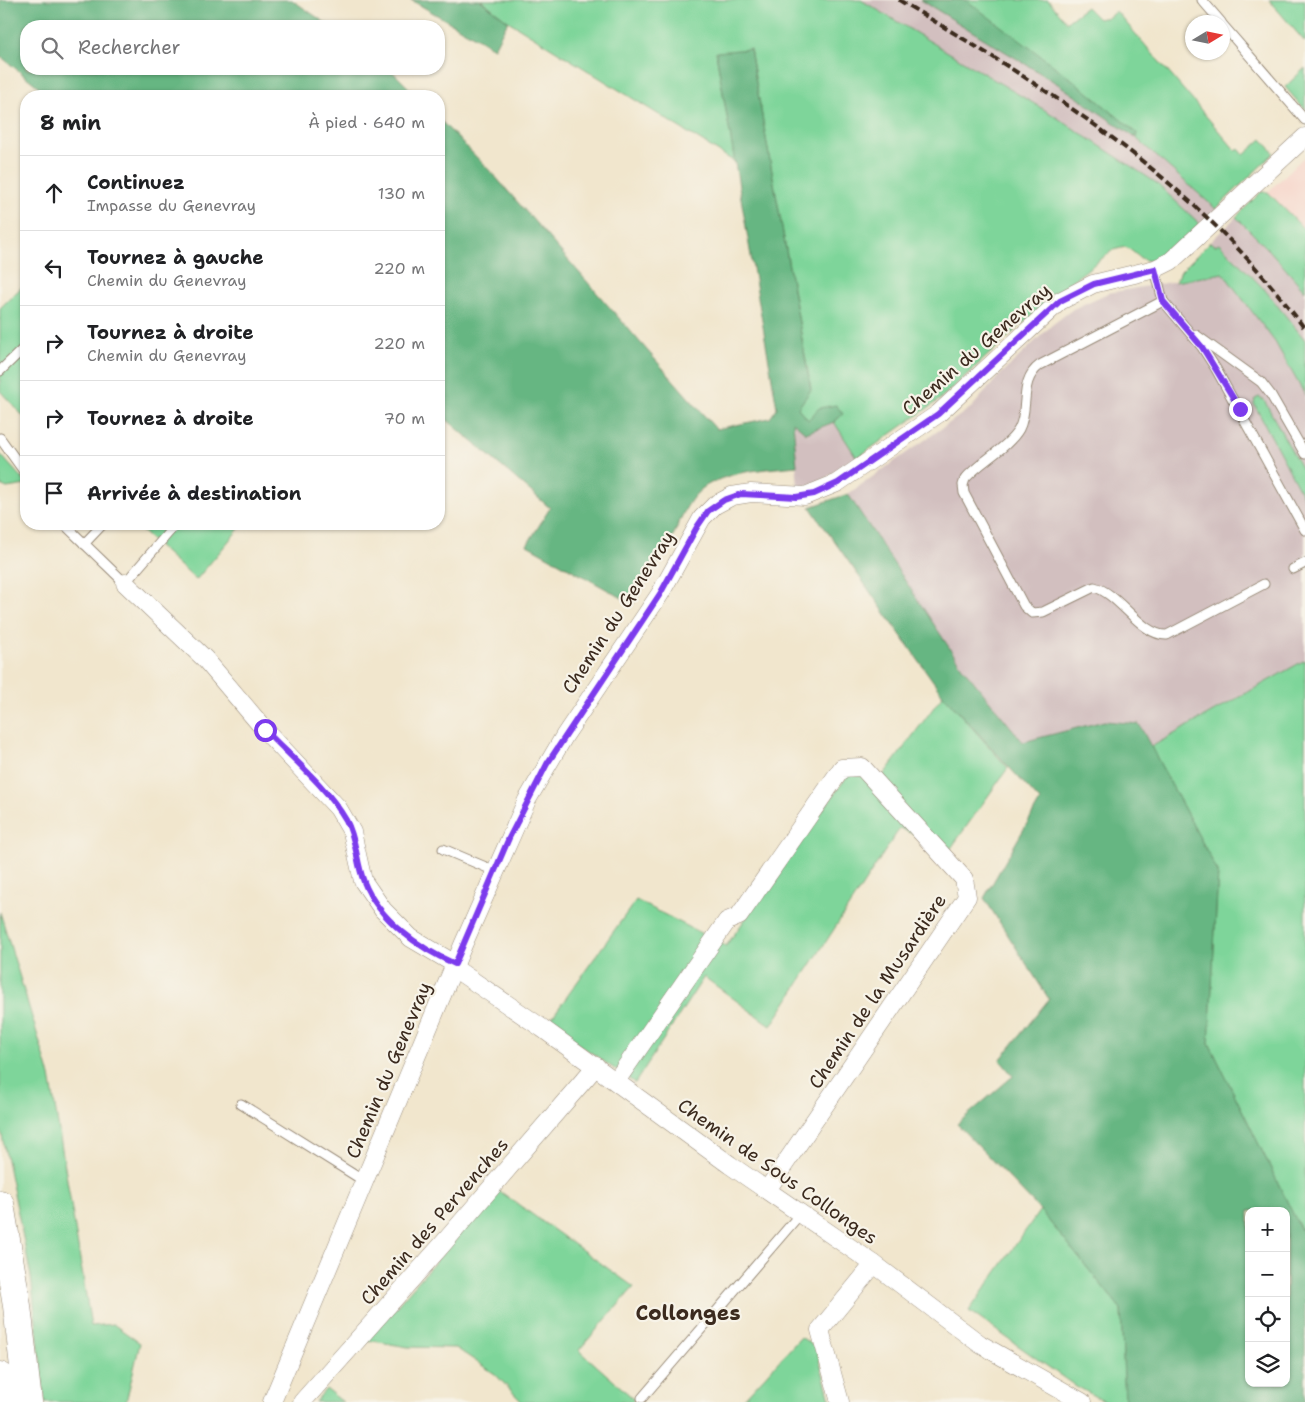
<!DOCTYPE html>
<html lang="fr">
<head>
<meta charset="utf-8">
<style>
  body { margin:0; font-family:"Shantell Sans",sans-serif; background:#f2f2f2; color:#202124 }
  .controls { position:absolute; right:15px; bottom:15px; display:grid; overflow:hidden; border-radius:10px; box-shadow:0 1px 4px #0004 }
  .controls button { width:45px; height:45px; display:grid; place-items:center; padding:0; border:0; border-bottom:1px solid #e0e0e0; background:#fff; color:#202124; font:25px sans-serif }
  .compass { position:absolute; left:1185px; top:15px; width:45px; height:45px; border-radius:50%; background:#fff; box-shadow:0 1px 4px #0004; rotate:80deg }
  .stop { position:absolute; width:15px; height:15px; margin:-11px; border:4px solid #7c3aed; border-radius:50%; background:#fff }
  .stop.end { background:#7c3aed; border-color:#fff; box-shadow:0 1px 5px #0008 }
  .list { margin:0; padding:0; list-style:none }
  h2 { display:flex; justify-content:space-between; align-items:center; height:65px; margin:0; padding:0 20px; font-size:21px }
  h2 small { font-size:16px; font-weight:400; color:#757577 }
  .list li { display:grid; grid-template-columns:32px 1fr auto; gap:15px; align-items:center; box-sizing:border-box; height:75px; padding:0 20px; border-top:1px solid #e0e0e0 }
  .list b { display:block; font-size:19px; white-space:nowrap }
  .list p { margin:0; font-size:16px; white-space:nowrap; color:#757577 }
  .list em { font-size:16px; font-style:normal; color:#757577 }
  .icon { flex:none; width:28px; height:28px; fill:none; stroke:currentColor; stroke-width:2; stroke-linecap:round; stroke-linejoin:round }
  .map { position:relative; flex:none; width:1305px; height:1402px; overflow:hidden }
  .search { position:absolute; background:#fff; box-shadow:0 1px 4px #0004; left:20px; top:20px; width:425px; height:55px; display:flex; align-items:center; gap:12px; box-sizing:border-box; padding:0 18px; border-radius:20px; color:#757577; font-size:19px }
  .panel { position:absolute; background:#fff; box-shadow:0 1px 4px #0004; left:20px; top:90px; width:425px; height:440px; border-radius:20px }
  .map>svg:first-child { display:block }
  .built { fill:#f7d1c6 }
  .industrial { fill:#d2bfbf }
  .green { fill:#7ed59a; stroke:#5c805c }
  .forest { fill:#66b682; stroke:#507050; fill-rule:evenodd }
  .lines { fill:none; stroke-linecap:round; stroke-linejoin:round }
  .service-casing { stroke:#968876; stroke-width:11 }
  .minor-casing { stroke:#968876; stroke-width:19 }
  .trunk-casing { stroke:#968876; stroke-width:29 }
  .service { stroke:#fff; stroke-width:9 }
  .minor { stroke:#fff; stroke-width:18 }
  .trunk { stroke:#fff; stroke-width:28 }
  .rail { stroke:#3b2a1e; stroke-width:4; stroke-dasharray:8 4; stroke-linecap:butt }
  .route { stroke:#7c3aed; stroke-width:6 }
  .labels { text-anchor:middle; stroke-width:4.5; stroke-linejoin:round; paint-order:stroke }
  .street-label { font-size:19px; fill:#3b2a1e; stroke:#f7f3e8 }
  .quarter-label { font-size:21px; font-weight:bold; fill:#3b2a1e; stroke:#f7f3e8 }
</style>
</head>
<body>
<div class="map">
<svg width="1305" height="1402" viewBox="0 0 1305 1402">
  <rect width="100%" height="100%" fill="#f7f3e8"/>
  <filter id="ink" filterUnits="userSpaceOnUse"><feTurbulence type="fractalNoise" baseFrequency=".02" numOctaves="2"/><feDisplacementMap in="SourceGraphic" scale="10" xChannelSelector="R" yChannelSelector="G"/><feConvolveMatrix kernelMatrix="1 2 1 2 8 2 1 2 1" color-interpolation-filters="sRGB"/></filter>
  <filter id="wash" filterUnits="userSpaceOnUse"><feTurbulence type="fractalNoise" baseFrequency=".0096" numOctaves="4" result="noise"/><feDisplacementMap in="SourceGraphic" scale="20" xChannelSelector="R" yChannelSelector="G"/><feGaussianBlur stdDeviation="1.12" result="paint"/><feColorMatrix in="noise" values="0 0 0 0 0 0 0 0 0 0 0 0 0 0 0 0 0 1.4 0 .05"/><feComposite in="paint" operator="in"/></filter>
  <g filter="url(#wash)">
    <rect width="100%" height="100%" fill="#f1e6cd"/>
    <path class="built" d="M 1305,156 L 1305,230 L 1268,192 Z"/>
    <g class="industrial">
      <path d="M 861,0 L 921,0 L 1058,84 L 1136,138 L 1216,209 L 1200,224 L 1194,218 Z"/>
      <path d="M 1236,217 L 1270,251 L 1305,291 L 1305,340 L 1265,290 L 1219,243 L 1215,246 L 1210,242 Z"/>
      <path d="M 1223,273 L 1275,342 L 1305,395 L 1305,660 L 1151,747 L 1139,724 L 1104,721 L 1023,742 L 962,667 L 848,494 L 972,407 L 998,377 L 1052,325 L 1073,309 L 1108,293 Z"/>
      <path d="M 793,421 L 806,433 L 834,422 L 857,458 L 815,485 L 798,488 Z"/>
    </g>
    <g class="green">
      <path d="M 481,0 L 861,0 L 1053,115 L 1155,182 L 1200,224 C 1188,235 1162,265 1145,260 C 1138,258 1133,250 1125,247 L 1113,250 L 1055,294 L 939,400 L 857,458 L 834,422 L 843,414 L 808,420 L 798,408 L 811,389 L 750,49 L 716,53 L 735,162 L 508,21 Z"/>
      <path d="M 921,0 L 1048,0 L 1067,22 L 1086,7 L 1098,19 L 1109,17 L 1116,11 L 1236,151 L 1239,149 L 1244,155 L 1262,139 L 1274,153 L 1216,209 L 1136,138 L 1058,84 Z"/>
      <path d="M 1269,0 L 1305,0 L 1305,42 Z"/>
      <path d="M 1305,68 L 1305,110 L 1285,87 Z"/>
      <path d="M 1261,192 L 1268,192 L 1305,230 L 1305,291 L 1270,251 L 1236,217 Z"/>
      <path d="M 1210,242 L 1215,246 L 1219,243 L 1265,290 L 1305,340 L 1305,395 L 1275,342 L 1223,273 L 1175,282 L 1181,271 Z"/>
      <path d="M 26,283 L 26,419 L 0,391 L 0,308 Z"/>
      <path d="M 1259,397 L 1264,400 L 1305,475 L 1305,500 L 1254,404 L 1255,399 Z"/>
      <path d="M 0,454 L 26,483 L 26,485 L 7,488 L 0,485 Z"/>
      <path d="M 134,524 L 243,524 L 196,580 Z"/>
      <path d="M 1305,660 L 1305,1238 L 1209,1043 L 1218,872 L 1151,747 Z"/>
      <path d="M 943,695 L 1008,768 L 949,851 L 900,828 L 771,1026 L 704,977 L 635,1083 L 548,1023 L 636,900 L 726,946 L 848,775 L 882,777 Z"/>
      <path d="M 0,912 L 50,1076 L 91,1326 L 113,1324 L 140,1343 L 126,1402 L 45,1402 L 31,1276 L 0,1126 Z"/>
      <path d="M 498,1190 L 634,1287 L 579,1350 L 634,1399 L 632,1402 L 522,1402 L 495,1374 L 456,1348 L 408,1347 L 367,1340 Z"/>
      <path d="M 1040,1210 L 1121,1309 L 1125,1402 L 1105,1402 L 1071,1383 L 969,1311 Z"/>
      <path d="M 801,1337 L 816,1348 L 830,1399 L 834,1402 L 741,1402 Z"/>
      <path d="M 326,1389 L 343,1402 L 315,1402 Z"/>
    </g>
    <g class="forest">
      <path d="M 0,0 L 292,0 L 330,26 L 26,26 L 26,69 L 390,69 L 417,96 L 50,96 L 0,56 Z"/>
      <path d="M 411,0 L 480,0 L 508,21 L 494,48 Z"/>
      <path d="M 921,0 L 966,0 L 1073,80 L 1137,133 L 1136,138 L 1058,84 Z"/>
      <path d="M 750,49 L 811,390 L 798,408 L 808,420 L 819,408 L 836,405 L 843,414 L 834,422 L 806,433 L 793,422 L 797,466 C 769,469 736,470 711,483 C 685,496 680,525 667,548 C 656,567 645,585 633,604 L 527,545 L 550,508 L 439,413 L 439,119 L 493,174 L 716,429 L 770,418 L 777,408 L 716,52 Z"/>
      <path d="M 848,494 L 962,667 L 1023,742 L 1104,721 L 1139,724 L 1218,872 L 1209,1043 L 1305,1238 L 1305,1402 L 1125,1402 L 1121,1309 L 1040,1210 L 957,1124 L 1013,1076 L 1000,1060 L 1049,999 L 984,898 L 1040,801 L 943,695 L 810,507 ZM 1249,1211 L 1286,1211 L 1286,1383 L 1249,1383 Z"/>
    </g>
  </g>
  <g filter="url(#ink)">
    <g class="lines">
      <g class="service-casing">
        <g id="service">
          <path d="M 1202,0 L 1221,22"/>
          <path d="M 1222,24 L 1305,120"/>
          <path d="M 1155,269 L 1163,301 L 1040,365 C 1018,381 1030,408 1019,429 C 1008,448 979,462 965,479 L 963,485 L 964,493 L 1024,606 L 1032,613 L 1043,612 L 1094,587 C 1119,593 1141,636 1167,635 L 1264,584"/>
          <path d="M 1163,301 L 1202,347 L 1216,369 L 1305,530"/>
          <path d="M 1196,335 L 1261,382 L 1271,395 L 1305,454"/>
          <path d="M 0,371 L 26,346"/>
          <path d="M 0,438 L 26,474"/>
          <path d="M 64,524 L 125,583 L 176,524"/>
          <path d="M 84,544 L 103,524"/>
          <path d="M 1293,569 L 1305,563"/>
          <path d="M 443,849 L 495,871"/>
          <path d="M 241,1104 L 364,1181"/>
          <path d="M 642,1398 L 801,1213"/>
        </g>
      </g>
      <g class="minor-casing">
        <g id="minor">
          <path d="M 125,583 L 205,659 L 265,730 L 338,808 L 352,832 L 363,881 L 383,910 L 411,938 L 455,964"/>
          <path d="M 454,968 L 542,1028 L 730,1165 L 874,1264 L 980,1344 L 1082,1402"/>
          <path d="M 616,1081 L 727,921 L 739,916 L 842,768 L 862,767 L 964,879 L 967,897 L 767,1190"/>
          <path d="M 272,1402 L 463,945 L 527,800 L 565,735 L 660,594 L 702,518 L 715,505 L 732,496 L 751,493 L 805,496 L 837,483 L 938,414 L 1060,301 L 1093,284 L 1155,269 L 1171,261 L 1305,137"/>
          <path d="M 302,1402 L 441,1246 L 596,1066"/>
          <path d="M 840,1402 L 820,1330 L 874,1264"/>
        </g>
      </g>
      <g class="trunk-casing">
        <g id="trunk">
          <path d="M 0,1204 L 17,1306 L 28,1402"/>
          <path d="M 0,1376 L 3,1402"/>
        </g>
      </g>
      <use href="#service" class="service"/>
      <use href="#minor" class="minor"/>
      <use href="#trunk" class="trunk"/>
      <path class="rail" d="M 899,0 C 1056,94 1194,178 1305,329"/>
    </g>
  </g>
  <g class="lines" filter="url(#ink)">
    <path class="route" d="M 265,730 C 292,758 326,786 346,820 C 357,840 356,862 364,882 C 379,920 419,948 455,964 L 509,838 L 547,764 L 660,594 L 697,527 L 708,511 L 724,500 L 741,494 L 796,497 L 814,494 L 838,483 L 938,414 L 1060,301 L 1094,284 L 1155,269 L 1163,301 L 1202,347 L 1240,409"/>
  </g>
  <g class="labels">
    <g class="street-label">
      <text transform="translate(976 349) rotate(-41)" y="7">Chemin du Genevray</text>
      <text transform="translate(618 612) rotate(-57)" y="7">Chemin du Genevray</text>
      <text transform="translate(877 991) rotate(-56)" y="7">Chemin de la Musardière</text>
      <text transform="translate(388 1070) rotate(-67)" y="7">Chemin du Genevray</text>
      <text transform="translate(778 1171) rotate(35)" y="7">Chemin de Sous Collonges</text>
      <text transform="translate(434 1221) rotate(-49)" y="7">Chemin des Pervenches</text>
    </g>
    <g class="quarter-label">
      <text x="688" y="1320">Collonges</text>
    </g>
  </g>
</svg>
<div class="controls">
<button>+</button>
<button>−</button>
<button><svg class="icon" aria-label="locate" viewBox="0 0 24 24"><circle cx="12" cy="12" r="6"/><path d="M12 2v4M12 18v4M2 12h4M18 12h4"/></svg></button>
<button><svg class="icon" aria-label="layers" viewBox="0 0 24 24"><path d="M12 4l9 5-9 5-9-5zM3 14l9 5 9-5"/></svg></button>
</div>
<svg class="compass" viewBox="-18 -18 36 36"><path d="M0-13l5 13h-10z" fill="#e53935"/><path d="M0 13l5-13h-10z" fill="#757577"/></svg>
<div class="stop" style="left:265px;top:730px"></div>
<div class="stop end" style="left:1240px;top:409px"></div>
<div class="search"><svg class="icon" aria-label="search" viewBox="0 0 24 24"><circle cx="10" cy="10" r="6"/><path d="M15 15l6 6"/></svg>Rechercher</div>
<section class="panel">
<h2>8 min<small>À pied · 640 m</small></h2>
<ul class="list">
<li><svg class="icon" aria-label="ahead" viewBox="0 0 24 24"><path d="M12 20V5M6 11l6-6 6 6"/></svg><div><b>Continuez</b><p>Impasse du Genevray</p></div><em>130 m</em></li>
<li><svg class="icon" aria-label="left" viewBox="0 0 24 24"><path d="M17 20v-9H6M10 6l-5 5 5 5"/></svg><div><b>Tournez à gauche</b><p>Chemin du Genevray</p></div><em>220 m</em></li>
<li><svg class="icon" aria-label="right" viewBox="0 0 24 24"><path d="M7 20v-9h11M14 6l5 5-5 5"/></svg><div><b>Tournez à droite</b><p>Chemin du Genevray</p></div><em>220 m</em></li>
<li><svg class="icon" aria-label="right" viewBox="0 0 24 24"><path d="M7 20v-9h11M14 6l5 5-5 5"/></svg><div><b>Tournez à droite</b></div><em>70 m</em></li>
<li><svg class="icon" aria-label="arrive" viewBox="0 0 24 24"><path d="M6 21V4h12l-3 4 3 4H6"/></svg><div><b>Arrivée à destination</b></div></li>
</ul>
</section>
</div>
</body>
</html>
